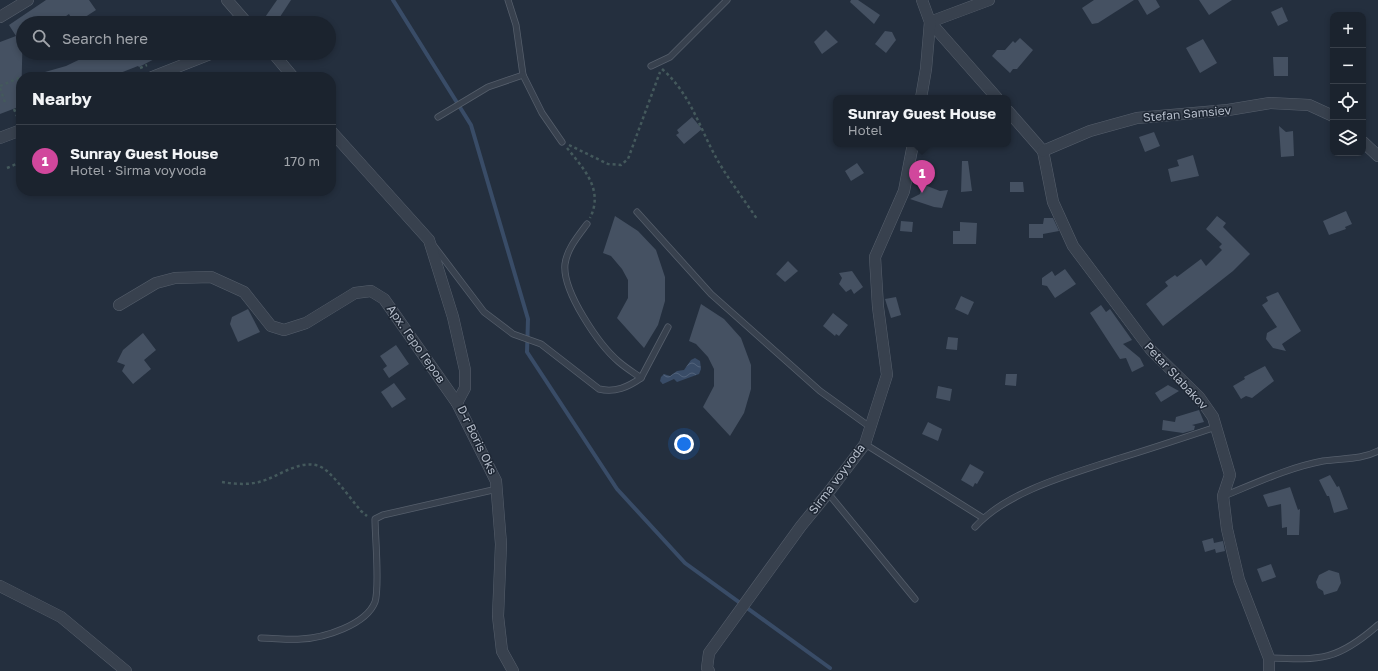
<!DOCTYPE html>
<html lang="en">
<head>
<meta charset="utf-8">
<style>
  body { margin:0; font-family:"Golos Text",sans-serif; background:#282f3a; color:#f1f3f6 }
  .controls { position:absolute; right:12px; top:12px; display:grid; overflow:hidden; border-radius:8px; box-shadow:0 2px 6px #0003 }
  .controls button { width:36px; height:36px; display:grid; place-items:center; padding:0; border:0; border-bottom:1px solid #39404a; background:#1b232e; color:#f1f3f6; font:20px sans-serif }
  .you { position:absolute; left:684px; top:444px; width:14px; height:14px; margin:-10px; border:3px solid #fff; border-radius:50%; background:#1a73e8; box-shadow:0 0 0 6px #1a73e833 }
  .badge { display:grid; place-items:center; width:26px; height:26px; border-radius:50%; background:#8ab4f8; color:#fff; font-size:13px; font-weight:700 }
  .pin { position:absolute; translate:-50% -33px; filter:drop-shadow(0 1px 2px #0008) }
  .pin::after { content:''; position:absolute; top:21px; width:14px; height:12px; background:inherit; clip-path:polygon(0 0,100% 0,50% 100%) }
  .popup { position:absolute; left:833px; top:95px; width:178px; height:52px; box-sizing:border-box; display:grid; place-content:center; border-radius:8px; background:#1b232e; filter:drop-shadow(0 1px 3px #0005); font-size:13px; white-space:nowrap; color:#a0a4aa }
  .popup b { font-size:15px; color:#f1f3f6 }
  .popup::after { content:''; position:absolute; left:50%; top:100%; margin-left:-8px; border:8px solid transparent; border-top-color:#1b232e }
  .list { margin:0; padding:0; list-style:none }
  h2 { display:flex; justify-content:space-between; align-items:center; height:52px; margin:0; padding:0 16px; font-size:17px }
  h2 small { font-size:13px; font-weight:400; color:#a0a4aa }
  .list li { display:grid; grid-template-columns:26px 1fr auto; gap:12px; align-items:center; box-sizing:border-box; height:72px; padding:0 16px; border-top:1px solid #39404a }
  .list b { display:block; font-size:15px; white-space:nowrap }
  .list p { margin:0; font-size:13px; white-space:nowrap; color:#a0a4aa }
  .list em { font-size:13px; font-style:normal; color:#a0a4aa }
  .icon { flex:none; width:22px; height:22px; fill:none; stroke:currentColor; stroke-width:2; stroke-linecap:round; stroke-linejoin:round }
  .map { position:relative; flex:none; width:1378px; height:671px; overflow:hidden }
  .search { position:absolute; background:#1b232e; box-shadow:0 2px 6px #0003; left:16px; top:16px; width:320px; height:44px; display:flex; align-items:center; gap:10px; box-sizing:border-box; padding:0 14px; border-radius:22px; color:#a0a4aa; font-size:15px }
  .panel { position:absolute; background:#1b232e; box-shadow:0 2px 6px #0003; left:16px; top:72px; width:320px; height:124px; border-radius:16px }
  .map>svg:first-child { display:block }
  .water { fill:url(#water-waves) }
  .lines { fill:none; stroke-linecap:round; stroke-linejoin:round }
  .stream { stroke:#394c67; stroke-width:4 }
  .building { fill:#455162 }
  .service-casing { stroke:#565f6c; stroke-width:7 }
  .minor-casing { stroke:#565f6c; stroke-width:12 }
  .path { stroke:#44595c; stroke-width:2.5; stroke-dasharray:3 3; stroke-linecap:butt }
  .service { stroke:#38414e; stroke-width:5.5 }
  .minor { stroke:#38414e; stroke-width:11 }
  .labels { text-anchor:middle; stroke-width:3; stroke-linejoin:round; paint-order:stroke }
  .street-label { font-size:12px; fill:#b4bcc9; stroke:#1d2633 }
</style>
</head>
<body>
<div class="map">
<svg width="1378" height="671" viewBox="0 0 1378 671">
  <defs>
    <pattern id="water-waves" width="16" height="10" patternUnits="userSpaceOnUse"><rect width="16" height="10" fill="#394c67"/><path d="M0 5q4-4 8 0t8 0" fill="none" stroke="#53647b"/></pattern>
  </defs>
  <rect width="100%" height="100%" fill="#242f3e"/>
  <path class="water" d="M 695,358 L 700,361 L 701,369 L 699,374 L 677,382 L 674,379 L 663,384 L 660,381 L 661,377 L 664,374 L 670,376 L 677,371 L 684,370 L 691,360 Z"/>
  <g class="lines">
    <path class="stream" d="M 393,0 L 471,125 L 528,319 L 527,352 L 617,489 L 685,563 L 830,668"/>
  </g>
  <g class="building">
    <path d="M 46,0 L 89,0 L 96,10 L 76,23 L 74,23 L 69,14 L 56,23 L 23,23 L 21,106 L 0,114 L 0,42 L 16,36 L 9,25 Z"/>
    <path d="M 277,0 L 291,0 L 276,23 L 261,23 Z"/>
    <path d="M 851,0 L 858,0 L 880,15 L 874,24 L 850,2 Z"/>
    <path d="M 1094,0 L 1134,0 L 1098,23 L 1092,24 L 1082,8 Z"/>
    <path d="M 1138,0 L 1156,0 L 1160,7 L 1147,15 Z"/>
    <path d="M 1199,0 L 1232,0 L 1209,15 Z"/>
    <path d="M 1282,7 L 1288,21 L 1278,26 L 1271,12 Z"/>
    <path d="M 826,30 L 838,42 L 822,54 L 814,42 Z"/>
    <path d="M 885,31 L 892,32 L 896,40 L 886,53 L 875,44 Z"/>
    <path d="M 1020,38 L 1033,50 L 1017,69 L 1013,69 L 1010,73 L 992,56 L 997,50 L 1005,50 L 1013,41 L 1015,43 Z"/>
    <path d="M 1203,39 L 1217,63 L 1200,73 L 1186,48 Z"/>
    <path d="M 93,53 L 166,53 L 139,67 L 138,66 L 110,77 L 38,77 L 38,74 L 66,66 Z"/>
    <path d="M 1273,57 L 1288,57 L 1288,76 L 1274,76 Z"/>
    <path d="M 692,117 L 702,129 L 684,144 L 676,135 L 679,133 L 677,130 Z"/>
    <path d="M 1279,126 L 1286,132 L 1293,131 L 1294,156 L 1281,157 Z"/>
    <path d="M 1154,132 L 1160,146 L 1145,152 L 1139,137 Z"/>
    <path d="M 1193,155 L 1199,176 L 1171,182 L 1168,169 L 1179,166 L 1177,160 Z"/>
    <path d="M 962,161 L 968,161 L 972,191 L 961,192 Z"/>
    <path d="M 857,163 L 864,173 L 851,181 L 845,171 Z"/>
    <path d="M 1010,182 L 1023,182 L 1024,192 L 1010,192 Z"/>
    <path d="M 922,184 L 940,191 L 948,190 L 942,208 L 934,207 L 910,199 L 920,194 Z"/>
    <path d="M 1346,211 L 1352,224 L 1345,227 L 1346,229 L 1329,235 L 1323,221 Z"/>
    <path d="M 615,216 L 638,231 L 656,250 L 665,277 L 665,301 L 658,325 L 644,348 L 617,318 L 628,298 L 628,280 L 622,269 L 611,256 L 603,253 Z"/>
    <path d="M 1217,216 L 1226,223 L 1223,227 L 1250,254 L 1233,271 L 1163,326 L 1146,304 L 1168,286 L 1165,282 L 1175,275 L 1177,277 L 1201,259 L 1206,266 L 1222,250 L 1219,247 L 1222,244 L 1206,229 Z"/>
    <path d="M 1044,218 L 1053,218 L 1059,231 L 1043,234 L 1043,238 L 1029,238 L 1029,224 L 1043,224 Z"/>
    <path d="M 901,221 L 913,222 L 912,232 L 900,231 Z"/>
    <path d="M 960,222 L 977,223 L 976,244 L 953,244 L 953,231 L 960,231 Z"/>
    <path d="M 788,261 L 798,271 L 785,282 L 776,274 Z"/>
    <path d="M 1065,269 L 1076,284 L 1055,298 L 1047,286 L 1042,285 L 1042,278 L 1052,271 L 1055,276 Z"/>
    <path d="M 852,271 L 863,287 L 854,294 L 851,289 L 846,292 L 839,284 L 842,278 L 839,273 Z"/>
    <path d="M 1278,292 L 1301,331 L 1282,344 L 1286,351 L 1273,348 L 1266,339 L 1267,333 L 1277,327 L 1262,305 L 1268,301 L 1266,297 Z"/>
    <path d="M 961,296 L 974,302 L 968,315 L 955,309 Z"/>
    <path d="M 896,297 L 901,315 L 891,318 L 885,299 Z"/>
    <path d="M 701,304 L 724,319 L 741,338 L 751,365 L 751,389 L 744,413 L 730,436 L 703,407 L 714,386 L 714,369 L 708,357 L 696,344 L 689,341 Z"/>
    <path d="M 1101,305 L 1106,312 L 1110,309 L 1132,340 L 1123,344 L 1140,358 L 1144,366 L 1132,372 L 1126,358 L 1120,359 L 1090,313 Z"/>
    <path d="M 248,309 L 260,332 L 238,342 L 230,324 L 232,317 Z"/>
    <path d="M 833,313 L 848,325 L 839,336 L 836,334 L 835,336 L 823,326 Z"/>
    <path d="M 143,333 L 156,350 L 144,360 L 151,369 L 133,384 L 122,371 L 125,365 L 117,362 L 123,350 Z"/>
    <path d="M 948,337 L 958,338 L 957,350 L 946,349 Z"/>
    <path d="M 396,345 L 409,364 L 389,378 L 383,369 L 387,366 L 380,356 Z"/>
    <path d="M 1265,366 L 1274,381 L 1252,398 L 1246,396 L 1241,399 L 1233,386 L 1245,379 L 1244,377 Z"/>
    <path d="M 1006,374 L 1017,374 L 1016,386 L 1005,385 Z"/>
    <path d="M 394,383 L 406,399 L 392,408 L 381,392 Z"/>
    <path d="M 1168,385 L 1179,391 L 1161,402 L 1155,393 Z"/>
    <path d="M 938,386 L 952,389 L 950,401 L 936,398 Z"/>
    <path d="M 1199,410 L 1204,422 L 1192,425 L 1195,426 L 1194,430 L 1183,433 L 1162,430 L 1163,420 L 1175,422 L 1176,417 Z"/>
    <path d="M 928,422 L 942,429 L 938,441 L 922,434 Z"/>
    <path d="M 970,464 L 984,472 L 977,484 L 975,483 L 973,487 L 961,480 Z"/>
    <path d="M 1330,475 L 1337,487 L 1339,486 L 1348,509 L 1334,513 L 1329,496 L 1327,496 L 1319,480 Z"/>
    <path d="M 1290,487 L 1298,510 L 1300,509 L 1299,535 L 1287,535 L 1287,527 L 1282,528 L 1281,504 L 1268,507 L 1263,495 Z"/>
    <path d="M 1213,538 L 1214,543 L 1223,541 L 1225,551 L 1216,553 L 1215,549 L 1205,552 L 1202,541 Z"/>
    <path d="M 1271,564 L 1276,577 L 1262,582 L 1257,569 Z"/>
    <path d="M 1329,570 L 1339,573 L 1341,583 L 1337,591 L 1324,595 L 1323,591 L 1318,588 L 1316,582 L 1319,575 Z"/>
  </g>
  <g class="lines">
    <g class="service-casing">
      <g id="service">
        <path d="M 508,0 L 516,25 L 523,75 L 542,113 L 562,142"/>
        <path d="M 651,66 L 670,57 L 727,0"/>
        <path d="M 438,117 L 488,87 L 523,75"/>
        <path d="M 637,212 L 711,294 L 820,391 L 870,427"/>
        <path d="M 587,224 C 578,236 567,249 565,264 C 562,291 599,345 619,362 C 626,368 634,373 641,378 L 668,327"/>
        <path d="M 434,246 L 484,312 L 513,334 L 541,344 L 599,389 C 615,393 628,387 641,378"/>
        <path d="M 865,444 L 983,518"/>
        <path d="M 828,493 L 915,599"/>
        <path d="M 1224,496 C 1256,483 1290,467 1323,461 C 1342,458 1361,460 1378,451"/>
        <path d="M 975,527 C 1007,491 1072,474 1117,459 C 1150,449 1183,438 1216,427"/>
        <path d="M 261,638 C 274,638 288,640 301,639 C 324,638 366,625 375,602 C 380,587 375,536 375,519 L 383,515 L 497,489"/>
        <path d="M 1269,658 C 1321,660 1337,661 1378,625"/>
      </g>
    </g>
    <g class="minor-casing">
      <g id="minor">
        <path d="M 227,0 L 247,23"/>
        <path d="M 989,0 L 930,22 L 997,98"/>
        <path d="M 0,17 L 28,0"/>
        <path d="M 273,53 L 293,77"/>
        <path d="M 152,77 L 213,53"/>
        <path d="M 921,98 L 926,69 L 930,22 L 922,0"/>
        <path d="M 1008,111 L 1043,151 L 1053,202 L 1073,246 L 1151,350 L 1199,397 L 1213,417 L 1230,475 L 1223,496 L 1227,529 L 1239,580 L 1269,658 L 1269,671"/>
        <path d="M 331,131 L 429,240 L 453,317 L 465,370 L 465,388 L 457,403 L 496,481 L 501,544 L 498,616 L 502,651 L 513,671"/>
        <path d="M 0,138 L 21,130"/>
        <path d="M 1363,142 L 1378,156"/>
        <path d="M 1043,151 L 1090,131 L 1137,118 L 1228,110 L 1270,103 L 1309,105 L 1333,116"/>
        <path d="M 119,305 L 156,283 L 175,278 L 211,277 L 244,292 L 271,326 L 284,330 L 306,323 L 355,293 L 371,291 L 384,299 L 457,403"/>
        <path d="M 0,586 L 61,617 L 126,671"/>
        <path d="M 709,671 L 707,668 L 709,653 L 801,526 L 828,493 L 865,444 L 887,375 L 878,307 L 875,257 L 904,191 L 913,144"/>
      </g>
    </g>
    <g class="path">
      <path d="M 140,68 L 147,65"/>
      <path d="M 662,69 C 693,96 700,132 721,166 C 732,184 745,201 757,219"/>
      <path d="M 117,77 L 126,73 L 128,77"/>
      <path d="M 0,86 L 19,78"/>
      <path d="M 0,88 L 6,105"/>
      <path d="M 14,109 L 17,116"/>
      <path d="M 569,145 L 608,164 L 621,165 L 628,159 L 660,72"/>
      <path d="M 567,148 C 584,169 604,190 590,218"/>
      <path d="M 7,168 L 21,162"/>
      <path d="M 222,482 C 234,484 247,485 259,482 C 280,477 306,453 327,471 C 339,482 350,498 361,511 L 367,516"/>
    </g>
    <use href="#service" class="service"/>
    <use href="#minor" class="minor"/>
  </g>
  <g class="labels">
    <g class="street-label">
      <text transform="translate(1187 114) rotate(-5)" y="4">Stefan Samsiev</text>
      <text transform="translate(416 344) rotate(55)" y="4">Арх. Геро Геров</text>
      <text transform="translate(1176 376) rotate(47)" y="4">Petar Slabakov</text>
      <text transform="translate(477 440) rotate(64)" y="4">D-r Boris Oks</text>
      <text transform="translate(837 479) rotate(-53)" y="4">Sirma voyvoda</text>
    </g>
  </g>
</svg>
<div class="controls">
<button>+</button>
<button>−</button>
<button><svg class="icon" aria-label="locate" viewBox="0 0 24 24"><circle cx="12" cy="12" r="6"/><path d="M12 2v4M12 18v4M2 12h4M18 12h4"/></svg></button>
<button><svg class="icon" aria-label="layers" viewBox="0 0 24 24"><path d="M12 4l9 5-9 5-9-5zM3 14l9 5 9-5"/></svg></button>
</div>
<div class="you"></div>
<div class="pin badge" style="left:922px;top:193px;background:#d1479c">1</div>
<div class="popup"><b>Sunray Guest House</b>Hotel</div>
<div class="search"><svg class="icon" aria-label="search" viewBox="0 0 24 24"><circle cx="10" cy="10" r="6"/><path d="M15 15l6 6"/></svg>Search here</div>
<section class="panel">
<h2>Nearby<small></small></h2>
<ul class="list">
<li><span class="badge" style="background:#d1479c">1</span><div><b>Sunray Guest House</b><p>Hotel · Sirma voyvoda</p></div><em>170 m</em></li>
</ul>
</section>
</div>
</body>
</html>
